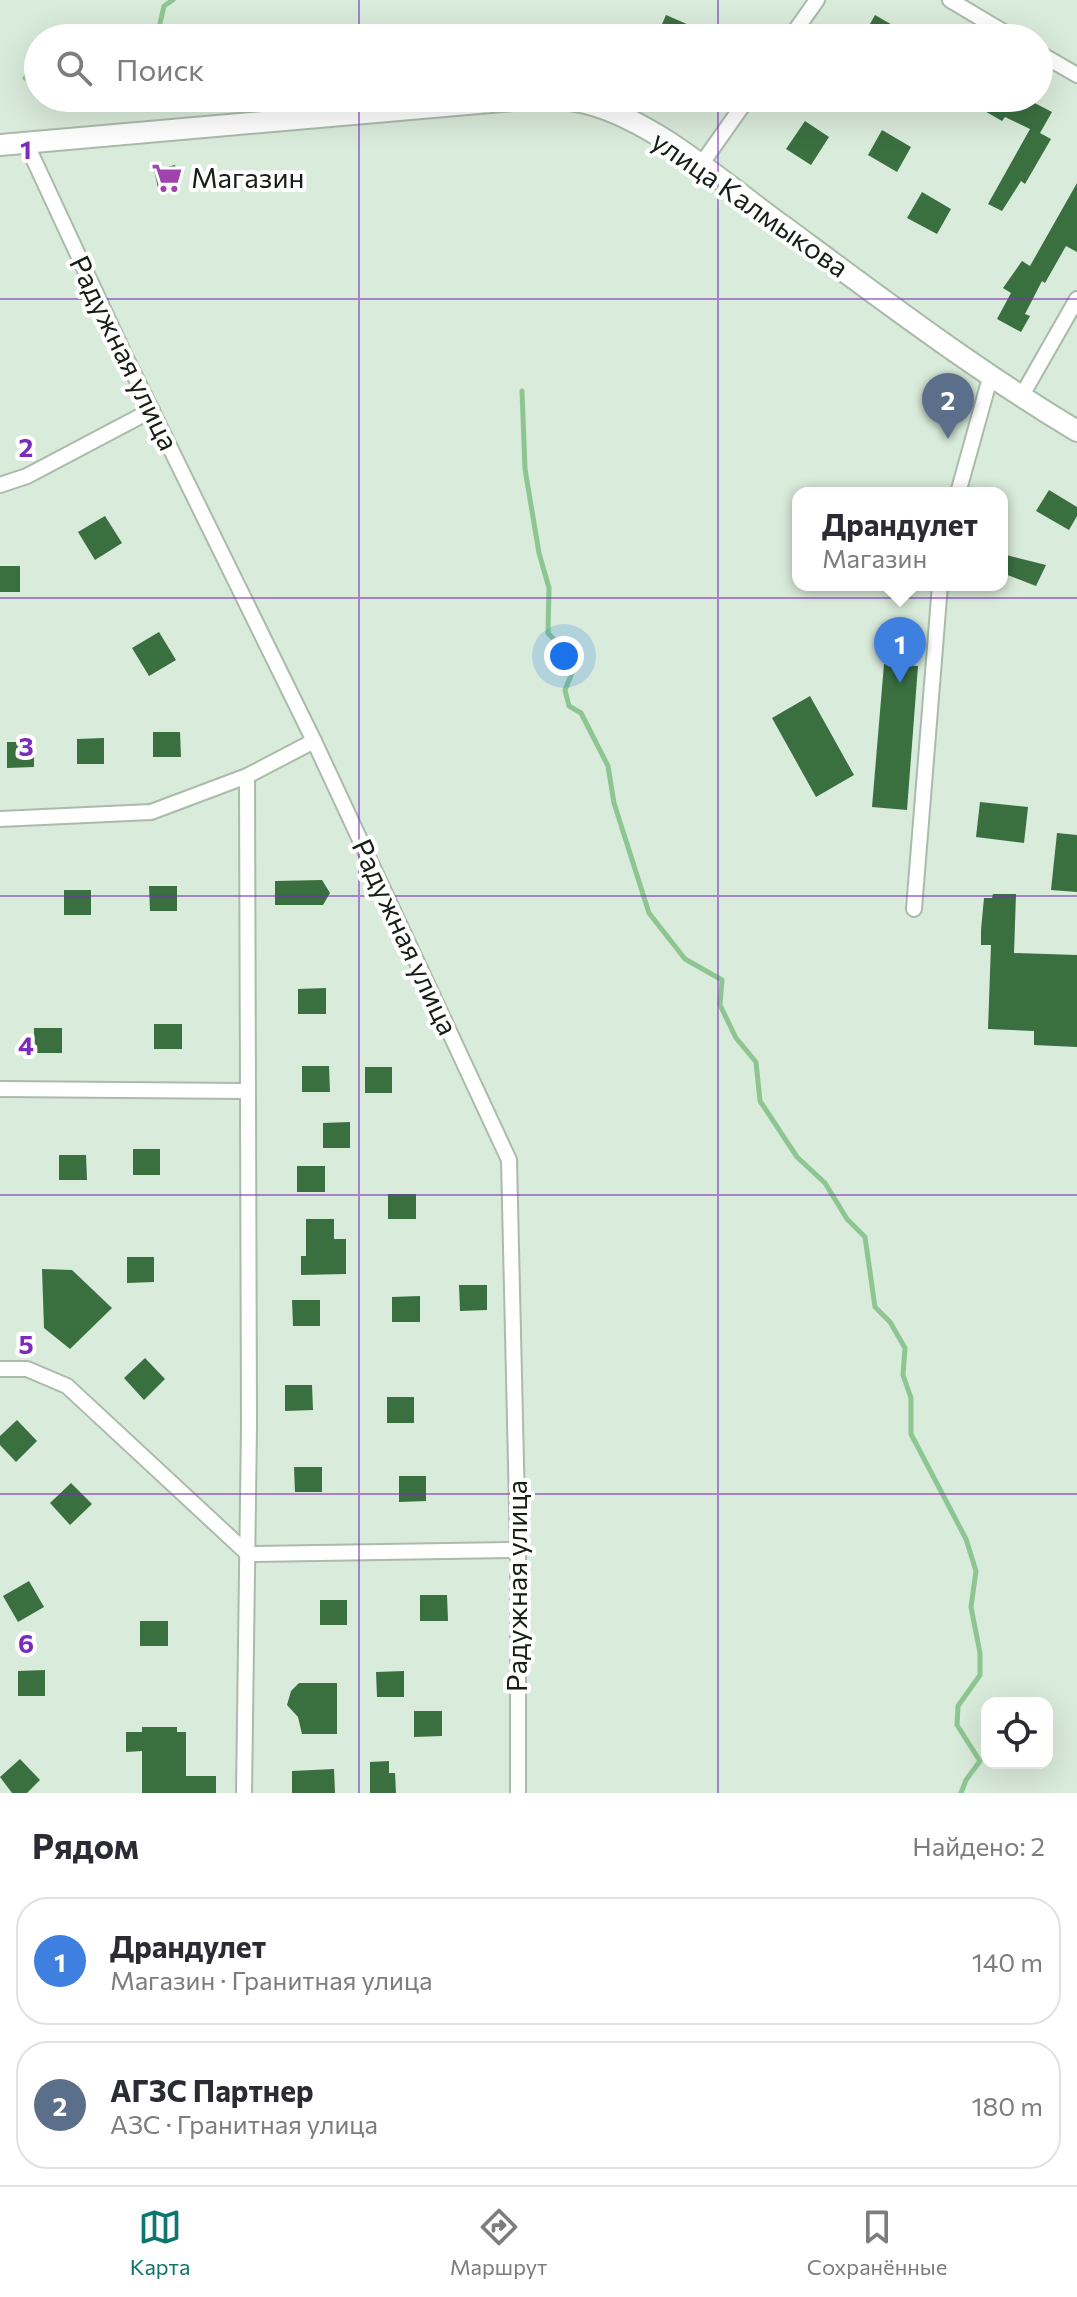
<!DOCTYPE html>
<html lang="ru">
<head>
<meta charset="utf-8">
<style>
  body { margin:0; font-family:Commissioner,sans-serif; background:#f7f7f7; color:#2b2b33 }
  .controls { position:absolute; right:24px; bottom:24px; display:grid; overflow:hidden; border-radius:16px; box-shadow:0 8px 32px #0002 }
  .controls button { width:72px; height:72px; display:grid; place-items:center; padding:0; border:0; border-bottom:2px solid #e1e1e2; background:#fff; color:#2b2b33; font:40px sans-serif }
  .you { position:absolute; left:564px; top:656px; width:28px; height:28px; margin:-20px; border:6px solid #fff; border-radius:50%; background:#1a73e8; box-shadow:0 0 0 12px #1a73e833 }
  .badge { display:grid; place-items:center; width:52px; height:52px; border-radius:50%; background:#0f766e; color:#fff; font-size:26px; font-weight:700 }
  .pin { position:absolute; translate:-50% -66px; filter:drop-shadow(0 2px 4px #0008) }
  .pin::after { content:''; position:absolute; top:42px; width:28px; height:24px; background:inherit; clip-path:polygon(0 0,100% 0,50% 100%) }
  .popup { position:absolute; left:792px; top:487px; width:216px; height:104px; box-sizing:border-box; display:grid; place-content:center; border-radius:16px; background:#fff; filter:drop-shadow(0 2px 6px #0005); font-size:26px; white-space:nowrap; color:#7c7c81 }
  .popup b { font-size:30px; color:#2b2b33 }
  .popup::after { content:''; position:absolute; left:50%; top:100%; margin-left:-16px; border:16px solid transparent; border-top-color:#fff }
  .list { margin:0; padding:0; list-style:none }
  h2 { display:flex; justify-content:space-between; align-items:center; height:104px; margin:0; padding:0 32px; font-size:34px }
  h2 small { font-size:26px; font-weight:400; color:#7c7c81 }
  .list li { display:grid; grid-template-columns:52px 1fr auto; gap:24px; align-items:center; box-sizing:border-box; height:128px; margin:0 16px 16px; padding:0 16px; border:2px solid #e1e1e2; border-radius:32px }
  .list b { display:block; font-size:30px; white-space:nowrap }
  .list p { margin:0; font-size:26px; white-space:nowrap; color:#7c7c81 }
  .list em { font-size:26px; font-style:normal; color:#7c7c81 }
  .icon { flex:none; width:44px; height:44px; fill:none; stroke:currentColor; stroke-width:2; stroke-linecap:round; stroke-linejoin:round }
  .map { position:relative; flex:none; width:1077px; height:1793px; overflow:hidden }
  .search { position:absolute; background:#fff; box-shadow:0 8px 32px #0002; left:24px; right:24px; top:24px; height:88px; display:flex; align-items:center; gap:20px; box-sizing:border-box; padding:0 28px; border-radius:44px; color:#7c7c81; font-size:30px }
  .sheet { height:392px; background:#fff }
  nav { display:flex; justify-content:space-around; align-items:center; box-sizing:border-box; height:112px; border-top:2px solid #e1e1e2; background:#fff; font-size:22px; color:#7c7c81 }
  nav a { display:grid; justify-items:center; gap:4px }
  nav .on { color:#0f766e }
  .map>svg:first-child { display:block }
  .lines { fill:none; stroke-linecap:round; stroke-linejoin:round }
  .stream { stroke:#8ec692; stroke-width:5 }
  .building { fill:#3a6f40 }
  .street-casing { stroke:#aabbab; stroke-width:18 }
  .secondary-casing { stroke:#aabbab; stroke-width:24 }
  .street { stroke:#fff; stroke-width:14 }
  .secondary { stroke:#fff; stroke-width:20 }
  .grid { fill:none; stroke:#7b2cbf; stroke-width:2; stroke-opacity:0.55 }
  .labels { text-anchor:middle; stroke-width:8; stroke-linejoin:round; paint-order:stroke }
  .poi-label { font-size:28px; fill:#171e18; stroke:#fff; text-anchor:start }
  .street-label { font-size:28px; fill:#171e18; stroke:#fff }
  .grid-label { font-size:26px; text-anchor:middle; font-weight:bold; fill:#7b2cbf; stroke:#fff; stroke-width:8; stroke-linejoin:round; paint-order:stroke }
</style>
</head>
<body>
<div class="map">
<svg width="1077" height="1793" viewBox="0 0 1077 1793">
  <rect width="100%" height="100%" fill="#d9ebda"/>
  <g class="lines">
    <g class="stream">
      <path d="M 151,38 L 158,32 L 164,6 L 173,0"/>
      <path d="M 25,78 L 38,66"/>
      <path d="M 522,391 L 525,469 L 539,553 L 549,588 L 548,633 L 576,663 L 565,690 L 569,706 L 581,713 L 608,766 L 614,803 L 649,913 L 685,959 L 722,980 L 720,1005 L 736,1038 L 756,1062 L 760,1101 L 797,1157 L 825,1183 L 847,1219 L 865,1237 L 875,1307 L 890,1322 L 905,1348 L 903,1375 L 911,1398 L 911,1434 L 966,1539 L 976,1571 L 971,1607 L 980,1653 L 980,1675 L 958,1706 L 957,1725 L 980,1761 L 966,1780 L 961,1793"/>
    </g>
  </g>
  <g class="building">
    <path d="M 666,15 L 689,25 L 684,38 L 656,38 Z"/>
    <path d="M 875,15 L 915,38 L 862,38 Z"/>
    <path d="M 962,98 L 1025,98 L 1052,112 L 1040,133 L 1051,139 L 1025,184 L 1021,181 L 1002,211 L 988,204 L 1030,129 L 1005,117 L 1002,121 Z"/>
    <path d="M 805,121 L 829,137 L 811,165 L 786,149 Z"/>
    <path d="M 882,130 L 911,147 L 897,172 L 868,155 Z"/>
    <path d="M 175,165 L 180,187 L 159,192 L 154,170 Z"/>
    <path d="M 1077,183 L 1077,252 L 1066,246 L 1045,283 L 1042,281 L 1025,314 L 1030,316 L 1021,332 L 997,319 L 1011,293 L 1003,288 L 1022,261 L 1030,266 Z"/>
    <path d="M 922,192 L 951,209 L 937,234 L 907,218 Z"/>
    <path d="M 1049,490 L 1077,507 L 1077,516 L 1069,530 L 1036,511 Z"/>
    <path d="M 105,516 L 122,543 L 95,560 L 78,532 Z"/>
    <path d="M 1002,554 L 1046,565 L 1036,586 L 1002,573 Z"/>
    <rect x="0" y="566" width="20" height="26"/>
    <path d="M 159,632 L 176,660 L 149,676 L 132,648 Z"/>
    <path d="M 884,664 L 918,666 L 907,810 L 872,807 Z"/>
    <path d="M 810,696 L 854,775 L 816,797 L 772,718 Z"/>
    <path d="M 153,732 L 180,732 L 181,757 L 153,757 Z"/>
    <path d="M 104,738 L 104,764 L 77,764 L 77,739 Z"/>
    <path d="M 7,742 L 34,742 L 34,767 L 7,768 Z"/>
    <path d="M 980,802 L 1028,807 L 1024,843 L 976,837 Z"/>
    <path d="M 1057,833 L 1077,835 L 1077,892 L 1051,890 Z"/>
    <path d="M 322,880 L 330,893 L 323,905 L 275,905 L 275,881 Z"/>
    <path d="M 149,886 L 177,886 L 177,911 L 150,911 Z"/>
    <rect x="64" y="890" width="27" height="25"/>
    <path d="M 993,894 L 1016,894 L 1014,953 L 1077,955 L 1077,1047 L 1034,1045 L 1034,1031 L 988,1029 L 991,945 L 981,945 L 981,930 L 984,898 L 992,898 Z"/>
    <path d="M 326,988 L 326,1014 L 298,1014 L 298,989 Z"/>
    <rect x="154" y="1024" width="28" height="25"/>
    <rect x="34" y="1028" width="28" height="25"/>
    <path d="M 302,1066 L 329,1066 L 330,1092 L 302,1092 Z"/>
    <rect x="365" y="1067" width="27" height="26"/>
    <path d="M 350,1122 L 350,1148 L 323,1148 L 323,1123 Z"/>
    <rect x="133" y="1149" width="27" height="26"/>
    <path d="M 59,1155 L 86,1155 L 87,1180 L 59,1180 Z"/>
    <rect x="297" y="1166" width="28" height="26"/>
    <rect x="388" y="1194" width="28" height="25"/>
    <path d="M 306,1219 L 334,1219 L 334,1239 L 346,1239 L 346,1274 L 301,1275 L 301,1256 L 306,1256 Z"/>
    <path d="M 127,1257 L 154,1257 L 154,1282 L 127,1283 Z"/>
    <path d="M 42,1269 L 72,1270 L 112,1308 L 70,1349 L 44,1328 Z"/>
    <path d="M 459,1285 L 487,1285 L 487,1310 L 460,1311 Z"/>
    <path d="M 420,1296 L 420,1322 L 392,1322 L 392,1297 Z"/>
    <path d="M 292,1300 L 320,1300 L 320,1326 L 293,1326 Z"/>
    <path d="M 145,1358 L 165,1379 L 144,1400 L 124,1378 Z"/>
    <path d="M 285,1385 L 312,1385 L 313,1410 L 285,1411 Z"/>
    <rect x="387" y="1397" width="27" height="26"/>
    <path d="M 17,1420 L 37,1441 L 16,1462 L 0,1445 L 0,1436 Z"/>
    <path d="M 294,1467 L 322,1467 L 322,1492 L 295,1492 Z"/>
    <path d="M 399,1476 L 426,1476 L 426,1501 L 399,1502 Z"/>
    <path d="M 71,1483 L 92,1504 L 70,1525 L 50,1503 Z"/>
    <path d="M 29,1581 L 44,1607 L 18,1622 L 3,1596 Z"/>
    <path d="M 420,1595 L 447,1595 L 448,1621 L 420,1621 Z"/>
    <rect x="320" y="1600" width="27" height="25"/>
    <rect x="140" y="1621" width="28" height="25"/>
    <path d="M 45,1670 L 45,1696 L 18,1696 L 18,1671 Z"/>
    <path d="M 404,1671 L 404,1697 L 377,1697 L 376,1672 Z"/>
    <path d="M 299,1683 L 337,1683 L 337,1734 L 302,1734 L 298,1717 L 287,1705 L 291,1691 Z"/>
    <path d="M 414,1711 L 442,1711 L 442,1736 L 414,1737 Z"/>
    <path d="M 142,1727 L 177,1727 L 177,1732 L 186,1732 L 186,1776 L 216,1776 L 216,1793 L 142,1793 L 142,1751 L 126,1752 L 126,1732 L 142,1732 Z"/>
    <path d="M 20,1759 L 40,1780 L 27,1793 L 12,1793 L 0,1777 Z"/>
    <path d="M 389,1761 L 389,1773 L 395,1773 L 396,1793 L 370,1793 L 370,1762 Z"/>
    <path d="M 334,1769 L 335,1793 L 292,1793 L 292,1771 Z"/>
  </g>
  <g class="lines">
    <g class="street-casing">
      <g id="street">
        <path d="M 950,0 L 1014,38"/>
        <path d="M 790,38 L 817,0"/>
        <path d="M 1039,53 L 1077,75"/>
        <path d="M 26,143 L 125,356 L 314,741 L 509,1160 L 518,1550 L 518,1793"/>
        <path d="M 700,166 L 748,98"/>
        <path d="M 1021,397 L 1077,299"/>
        <path d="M 0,485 L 27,476 L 152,410"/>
        <path d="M 958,493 L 990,378"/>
        <path d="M 0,819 L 151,812 L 247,776 L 314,741"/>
        <path d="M 914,909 L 940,585"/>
        <path d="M 0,1089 L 245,1091"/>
        <path d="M 0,1369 L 27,1369 L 67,1386 L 248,1554 L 518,1550"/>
        <path d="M 244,1793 L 249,1425 L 247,776"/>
      </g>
    </g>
    <g class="secondary-casing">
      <path id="secondary" d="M 0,145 L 479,103 C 510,101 544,95 576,101 C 648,114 724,184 783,226 C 879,297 974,369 1077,431"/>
    </g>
    <use href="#street" class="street"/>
    <use href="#secondary" class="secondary"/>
  </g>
  <path class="grid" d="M 359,0 L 359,38M 718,0 L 718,38M 359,98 L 359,1793M 718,98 L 718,1793M 0,299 L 1077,299M 0,598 L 1077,598M 0,896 L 1077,896M 0,1195 L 1077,1195M 0,1494 L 1077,1494"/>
  <defs>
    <g id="supermarket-bare" transform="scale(2.4)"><path d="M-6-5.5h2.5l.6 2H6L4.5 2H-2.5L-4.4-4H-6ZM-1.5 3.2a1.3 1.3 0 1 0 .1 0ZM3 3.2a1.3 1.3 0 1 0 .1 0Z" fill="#a043ad" stroke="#fff" stroke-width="2.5" paint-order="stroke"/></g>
  </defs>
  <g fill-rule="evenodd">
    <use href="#supermarket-bare" x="167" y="178"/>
  </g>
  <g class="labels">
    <g class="poi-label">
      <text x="191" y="188">Магазин</text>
    </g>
    <g class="street-label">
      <text transform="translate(750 204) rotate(35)" y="10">улица Калмыкова</text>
      <text transform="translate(124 353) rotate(64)" y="10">Радужная улица</text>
      <text transform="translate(405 937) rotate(65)" y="10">Радужная улица</text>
      <text transform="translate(517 1586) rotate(-90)" y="10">Радужная улица</text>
    </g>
  </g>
  <g class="grid-label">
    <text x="26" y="159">1</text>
    <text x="26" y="457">2</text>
    <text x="26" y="756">3</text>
    <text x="26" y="1055">4</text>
    <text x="26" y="1354">5</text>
    <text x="26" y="1653">6</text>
  </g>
</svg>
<div class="controls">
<button><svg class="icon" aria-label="locate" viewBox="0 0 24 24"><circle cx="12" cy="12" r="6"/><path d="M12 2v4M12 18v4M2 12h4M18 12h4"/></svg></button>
</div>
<div class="you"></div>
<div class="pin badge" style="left:900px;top:683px;background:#3f7fe0">1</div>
<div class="popup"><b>Драндулет</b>Магазин</div>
<div class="pin badge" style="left:948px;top:439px;background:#5c6f8a">2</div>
<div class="search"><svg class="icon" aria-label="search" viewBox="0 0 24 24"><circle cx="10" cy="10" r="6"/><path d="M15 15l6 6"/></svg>Поиск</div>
</div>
<section class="sheet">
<h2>Рядом<small>Найдено: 2</small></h2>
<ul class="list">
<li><span class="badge" style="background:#3f7fe0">1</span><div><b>Драндулет</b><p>Магазин · Гранитная улица</p></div><em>140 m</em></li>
<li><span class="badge" style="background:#5c6f8a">2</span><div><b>АГЗС Партнер</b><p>АЗС · Гранитная улица</p></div><em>180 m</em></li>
</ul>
</section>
<nav>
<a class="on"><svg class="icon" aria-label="map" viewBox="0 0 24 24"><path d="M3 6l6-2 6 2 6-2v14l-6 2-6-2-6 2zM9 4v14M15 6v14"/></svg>Карта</a>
<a><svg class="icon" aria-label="directions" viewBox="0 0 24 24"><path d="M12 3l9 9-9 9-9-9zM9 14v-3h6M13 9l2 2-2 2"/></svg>Маршрут</a>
<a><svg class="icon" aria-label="saved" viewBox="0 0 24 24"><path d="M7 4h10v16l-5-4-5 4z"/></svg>Сохранённые</a>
</nav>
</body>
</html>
